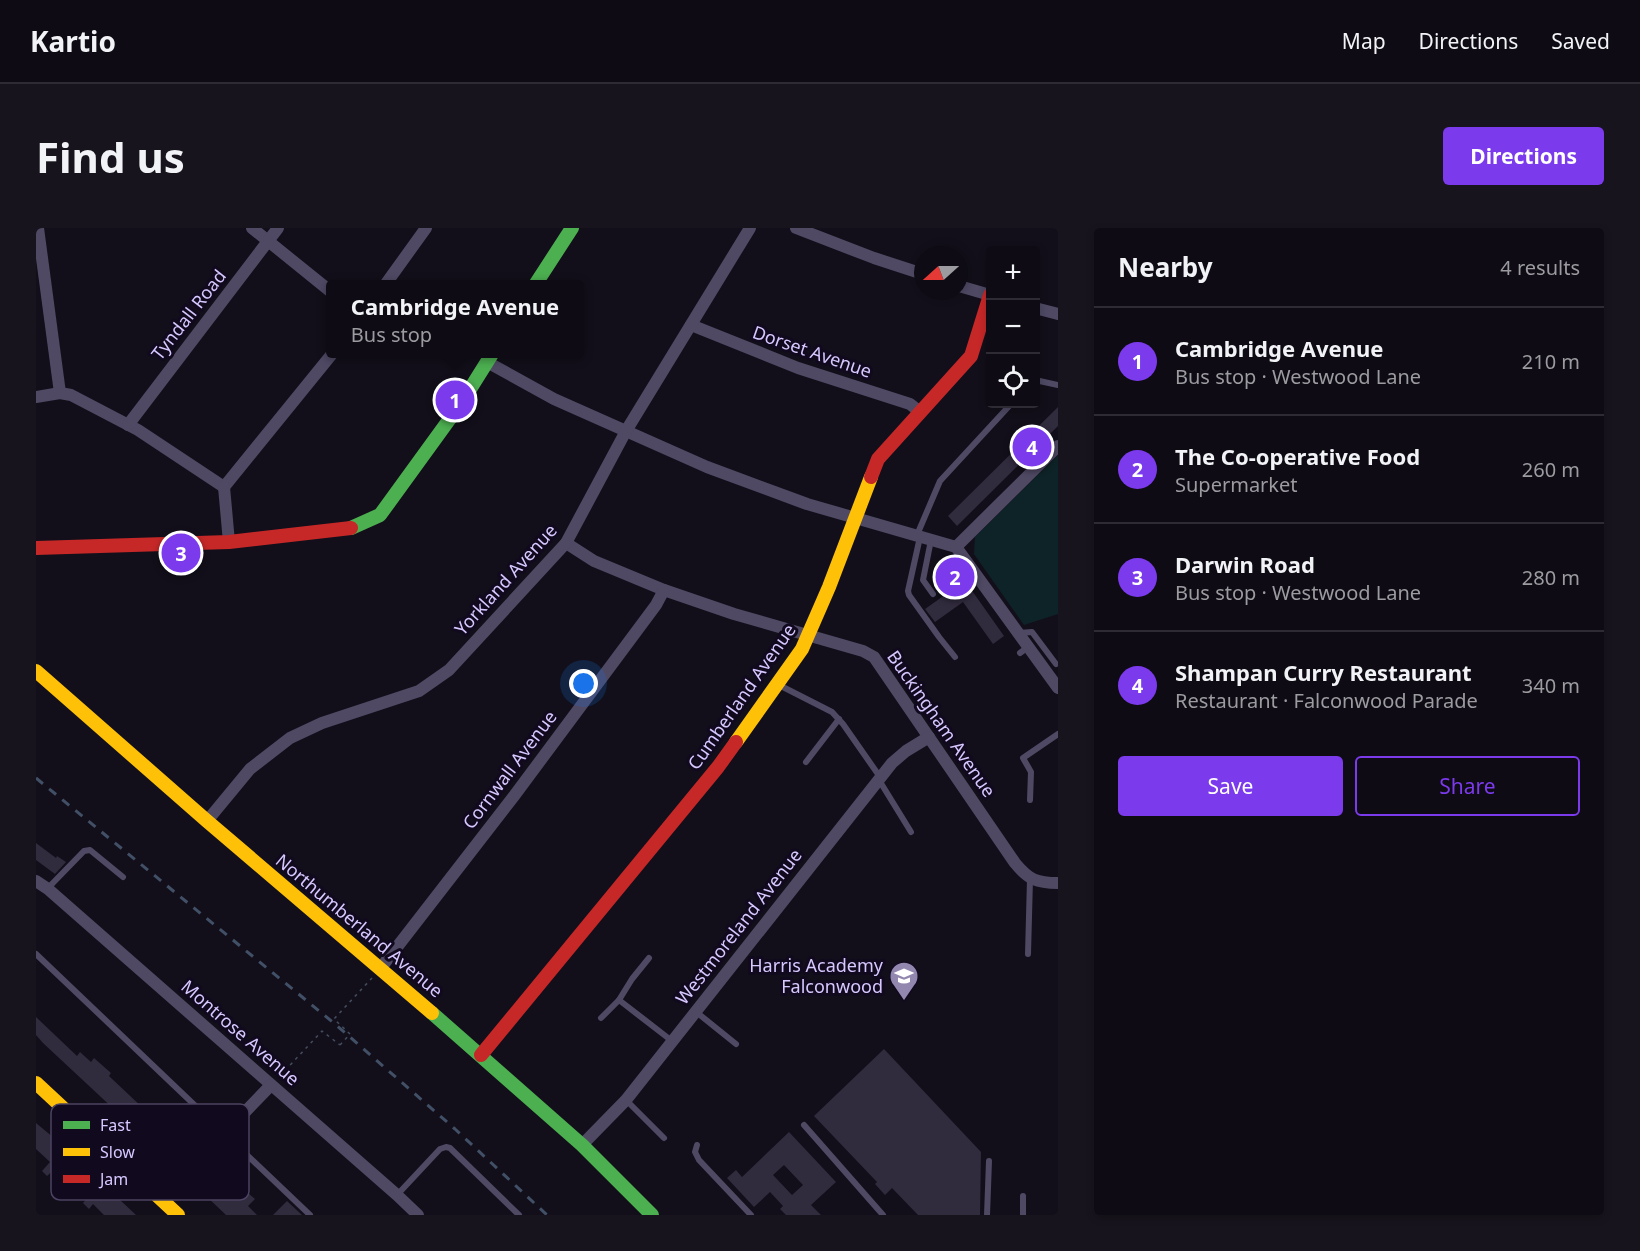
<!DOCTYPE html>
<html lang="en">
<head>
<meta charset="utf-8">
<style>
  body { margin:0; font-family:"Noto Sans",sans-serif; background:#17141d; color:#f1f3f6 }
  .controls { position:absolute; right:18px; top:18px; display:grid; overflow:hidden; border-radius:6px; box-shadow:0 3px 9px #0003 }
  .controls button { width:54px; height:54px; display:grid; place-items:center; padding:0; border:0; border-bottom:2px solid #2e2b34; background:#0e0b14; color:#f1f3f6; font:30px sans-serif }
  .compass { position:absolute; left:878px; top:18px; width:54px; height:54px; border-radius:50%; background:#0e0b14; box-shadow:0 3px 9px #0003; rotate:249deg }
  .you { position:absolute; left:548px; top:456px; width:21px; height:21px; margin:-15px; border:4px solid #fff; border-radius:50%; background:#1a73e8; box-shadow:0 0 0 9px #1a73e833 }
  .badge { display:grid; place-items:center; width:39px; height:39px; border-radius:50%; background:#7c3aed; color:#fff; font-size:20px; font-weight:700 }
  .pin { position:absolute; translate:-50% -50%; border:3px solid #fff; box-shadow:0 2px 6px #0006 }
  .popup { position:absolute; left:290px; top:52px; width:258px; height:78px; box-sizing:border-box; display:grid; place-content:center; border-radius:6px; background:#0e0b14; filter:drop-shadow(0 2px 4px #0005); font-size:20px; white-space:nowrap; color:#9b9ba0 }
  .popup b { font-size:22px; color:#f1f3f6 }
  .popup::after { content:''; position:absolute; left:50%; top:100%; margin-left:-12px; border:12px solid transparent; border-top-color:#0e0b14 }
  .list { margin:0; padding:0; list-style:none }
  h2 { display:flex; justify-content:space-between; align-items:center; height:78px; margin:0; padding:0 24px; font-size:26px }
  h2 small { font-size:20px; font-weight:400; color:#9b9ba0 }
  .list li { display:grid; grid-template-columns:39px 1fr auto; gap:18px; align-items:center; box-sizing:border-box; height:108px; padding:0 24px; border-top:2px solid #2e2b34 }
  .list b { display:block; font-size:22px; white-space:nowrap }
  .list p { margin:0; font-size:20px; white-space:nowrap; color:#9b9ba0 }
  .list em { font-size:20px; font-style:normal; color:#9b9ba0 }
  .actions { display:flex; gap:12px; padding:18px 24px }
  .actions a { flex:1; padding:14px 0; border:2px solid #7c3aed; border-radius:6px; text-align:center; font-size:21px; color:#7c3aed }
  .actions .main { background:#7c3aed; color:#fff }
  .icon { flex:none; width:33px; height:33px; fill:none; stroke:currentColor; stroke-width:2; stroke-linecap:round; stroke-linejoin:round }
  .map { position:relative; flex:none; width:1022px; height:987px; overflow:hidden; border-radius:6px }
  header { display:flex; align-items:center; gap:36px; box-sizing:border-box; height:84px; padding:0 30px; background:#0e0b14; border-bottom:2px solid #2e2b34 }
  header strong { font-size:28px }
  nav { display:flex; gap:33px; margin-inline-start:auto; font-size:21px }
  .intro { display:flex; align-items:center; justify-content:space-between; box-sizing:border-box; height:144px; padding:0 36px }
  h1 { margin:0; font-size:42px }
  .button { padding:15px 27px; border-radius:6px; background:#7c3aed; color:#fff; font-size:21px; font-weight:700 }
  main { display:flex; gap:36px; padding:0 36px }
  aside { flex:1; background:#0e0b14; border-radius:6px; box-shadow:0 3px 9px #0003 }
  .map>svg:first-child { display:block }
  .green { fill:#0e2327 }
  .building { fill:#312b3e; fill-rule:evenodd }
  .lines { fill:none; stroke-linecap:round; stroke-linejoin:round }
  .path { stroke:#424d5e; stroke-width:1.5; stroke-dasharray:3 4.5; stroke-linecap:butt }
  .lane { stroke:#4f4964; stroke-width:6 }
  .street { stroke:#4f4964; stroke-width:12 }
  .fast { stroke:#4caf50; stroke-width:14 }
  .slow { stroke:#ffc107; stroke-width:14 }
  .jam { stroke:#c62828; stroke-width:14 }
  .rail { stroke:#415066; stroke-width:3; stroke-dasharray:9 8; stroke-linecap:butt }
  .path-bridge { stroke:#424d5e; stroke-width:1.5; stroke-dasharray:3 4.5; stroke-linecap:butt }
  .labels { text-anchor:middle; stroke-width:6; stroke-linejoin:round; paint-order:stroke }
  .street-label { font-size:18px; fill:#d7c8ff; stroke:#110a1f }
  .poi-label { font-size:18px; fill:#d7c8ff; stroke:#110a1f; text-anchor:end }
  .key { fill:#110a1f; stroke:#4c4362; stroke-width:1.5 }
  .key-label { font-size:16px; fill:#d7c8ff }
</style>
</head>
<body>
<header>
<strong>Kartio</strong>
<nav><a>Map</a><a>Directions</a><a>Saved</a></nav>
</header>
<div class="intro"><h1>Find us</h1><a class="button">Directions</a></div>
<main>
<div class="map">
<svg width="1022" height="987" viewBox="0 0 1022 987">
  <rect width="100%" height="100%" fill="#120f1a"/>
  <path class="green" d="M 1022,227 L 1022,386 L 988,397 L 938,326 L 939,309 Z"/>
  <g class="building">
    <path d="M 1022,179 L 1022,198 L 921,298 L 912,288 Z"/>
    <path d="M 915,333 L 968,408 L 957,416 L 927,374 L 899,394 L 889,381 L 913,364 L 899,345 Z"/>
    <path d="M 0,615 L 20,630 L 21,628 L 30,634 L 19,646 L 0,632 Z"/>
    <path d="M 0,789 L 41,828 L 44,824 L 55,834 L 58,830 L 75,845 L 73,848 L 108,881 L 109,880 L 116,886 L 114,888 L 150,925 L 145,930 L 146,932 L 140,939 L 7,815 L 0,807 Z"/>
    <path d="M 848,821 L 945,924 L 944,987 L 882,987 L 856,960 L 849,967 L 839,956 L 841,954 L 778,888 Z"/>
    <path d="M 0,895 L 18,910 L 100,987 L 68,987 L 57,976 L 53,981 L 47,975 L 51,970 L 32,953 L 35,950 L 22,938 L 11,948 L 6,943 L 14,934 L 0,921 Z"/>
    <path d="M 753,904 L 800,954 L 775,977 L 785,987 L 750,987 L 744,981 L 747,978 L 734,964 L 718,979 L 691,950 L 700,942 L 706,949 ZM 748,937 L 767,957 L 756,967 L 737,947 Z"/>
    <path d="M 171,940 L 205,972 L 212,965 L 219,971 L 212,978 L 221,987 L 190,987 L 168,966 L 157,955 Z"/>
    <path d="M 251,973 L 266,987 L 237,987 Z"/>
  </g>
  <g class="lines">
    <g class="path">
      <path d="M 314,806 L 298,791 L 336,750"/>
      <path d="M 244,848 L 286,803 L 304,817"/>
    </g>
    <g class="lane">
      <path d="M 999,152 L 1022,157"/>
      <path d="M 881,307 L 904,253 L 975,176"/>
      <path d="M 884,309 L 872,363 L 873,367 L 903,409 L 919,429"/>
      <path d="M 895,312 L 887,352 L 897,366"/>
      <path d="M 983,405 L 996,404 L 1020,436"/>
      <path d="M 984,425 L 992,419"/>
      <path d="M 741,456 L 796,484 L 807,496 L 844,549"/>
      <path d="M 770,534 L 803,491"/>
      <path d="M 843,552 L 875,604"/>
      <path d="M 994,572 L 995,544 L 987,530 L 1022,506"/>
      <path d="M 12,660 L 48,623 L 54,622 L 87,649"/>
      <path d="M 0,726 L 274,987"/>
      <path d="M 992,726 L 994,651"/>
      <path d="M 583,772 L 596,751 L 613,730"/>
      <path d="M 659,783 L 700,816"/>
      <path d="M 565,790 L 583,772 L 636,813"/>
      <path d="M 590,872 L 628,910"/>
      <path d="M 768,897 L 847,987"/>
      <path d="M 661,917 L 659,924 L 663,932 L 715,987"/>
      <path d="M 361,967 L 404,921 L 410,919 L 414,920 L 483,987"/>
      <path d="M 951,987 L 953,933"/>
      <path d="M 987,987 L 987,968"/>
    </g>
    <g class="street">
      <path d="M 2,0 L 24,165"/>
      <path d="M 216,0 L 294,63"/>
      <path d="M 760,0 L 838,30 L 887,46"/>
      <path d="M 349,57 L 390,0"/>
      <path d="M 923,58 L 954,67"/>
      <path d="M 999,80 L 1022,86"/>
      <path d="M 655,97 L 762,140 L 874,176 L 884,184"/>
      <path d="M 451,134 L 518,171 L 671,239 L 771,276 L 920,319 L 1022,460"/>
      <path d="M 0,169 L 24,165 L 35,167 L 102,202 L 188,259"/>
      <path d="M 92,197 L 242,0"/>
      <path d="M 188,259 L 296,126"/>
      <path d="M 188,259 L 193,314"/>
      <path d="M 530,315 L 558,333 L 628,362 L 698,386 L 827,423 L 838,429 L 979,635 C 993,652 1001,655 1022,655"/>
      <path d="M 920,319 L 1022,218"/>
      <path d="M 171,593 L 214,541 L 254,510 L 286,495 L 383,463 L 413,442 L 530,315 L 590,203 L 714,0"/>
      <path d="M 0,653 L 12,661 L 361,967 L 382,987"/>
      <path d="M 344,741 L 478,568 L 620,377 L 628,362"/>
      <path d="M 546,917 L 590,872 L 856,535 L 870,523 L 893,509"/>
      <path d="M 125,971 L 235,857"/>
    </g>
    <g class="fast">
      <path d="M 499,57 L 536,0"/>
      <path d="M 315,300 L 344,287 L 426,174 L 456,126"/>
      <path d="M 396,785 L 546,917 L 616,987"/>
    </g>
    <g class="slow">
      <path d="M 0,443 L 171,593 L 396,785"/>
      <path d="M 700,514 L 766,421 L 793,359 L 835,249"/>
      <path d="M 0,855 L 142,987"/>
    </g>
    <g class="jam">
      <path d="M 835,249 L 842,231 L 935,128 L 954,67"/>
      <path d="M 0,320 L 193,314 L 315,300"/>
      <path d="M 445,827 L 682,539 L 700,514"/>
    </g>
    <path class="rail" d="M 0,550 L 299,796 L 419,901 L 511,987"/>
    <path class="path-bridge" d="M 304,817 L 314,806"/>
  </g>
  <defs>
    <g id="school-pin" transform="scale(1.5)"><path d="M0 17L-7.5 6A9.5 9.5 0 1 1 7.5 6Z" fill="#9287af" stroke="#110a1f"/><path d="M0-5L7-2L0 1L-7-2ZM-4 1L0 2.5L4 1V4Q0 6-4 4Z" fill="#fff"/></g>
  </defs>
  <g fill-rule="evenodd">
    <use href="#school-pin" x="868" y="748"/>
  </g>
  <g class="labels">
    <g class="street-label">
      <text transform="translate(153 87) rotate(-52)" y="6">Tyndall Road</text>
      <text transform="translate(776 124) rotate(19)" y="6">Dorset Avenue</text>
      <text transform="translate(470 352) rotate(-48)" y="6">Yorkland Avenue</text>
      <text transform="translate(706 469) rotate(-55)" y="6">Cumberland Avenue</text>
      <text transform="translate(905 496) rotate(55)" y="6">Buckingham Avenue</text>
      <text transform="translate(474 542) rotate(-53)" y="6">Cornwall Avenue</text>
      <text transform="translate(323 698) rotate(40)" y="6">Northumberland Avenue</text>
      <text transform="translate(703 699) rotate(-52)" y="6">Westmoreland Avenue</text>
      <text transform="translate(204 805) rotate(41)" y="6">Montrose Avenue</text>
    </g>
    <g class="poi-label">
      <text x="847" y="744">Harris Academy<tspan x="847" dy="21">Falconwood</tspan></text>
    </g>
  </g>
  <rect x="15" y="876" width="198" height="96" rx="9" class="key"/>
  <rect x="27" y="893" width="27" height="8" fill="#4caf50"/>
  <rect x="27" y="920" width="27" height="8" fill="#ffc107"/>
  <rect x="27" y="947" width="27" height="8" fill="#c62828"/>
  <g class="key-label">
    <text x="64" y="903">Fast</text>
    <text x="64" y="930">Slow</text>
    <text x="64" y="957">Jam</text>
  </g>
</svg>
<div class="controls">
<button>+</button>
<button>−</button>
<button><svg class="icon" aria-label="locate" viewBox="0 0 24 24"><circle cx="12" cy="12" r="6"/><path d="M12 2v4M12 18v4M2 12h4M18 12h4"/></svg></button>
</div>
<svg class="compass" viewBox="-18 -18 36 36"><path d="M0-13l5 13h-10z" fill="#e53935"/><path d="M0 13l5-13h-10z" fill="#9b9ba0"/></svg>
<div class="you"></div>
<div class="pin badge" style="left:419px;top:172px">1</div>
<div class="popup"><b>Cambridge Avenue</b>Bus stop</div>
<div class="pin badge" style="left:919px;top:349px">2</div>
<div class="pin badge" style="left:145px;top:325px">3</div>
<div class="pin badge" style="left:996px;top:219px">4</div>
</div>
<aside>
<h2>Nearby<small>4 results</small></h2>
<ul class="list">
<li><span class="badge">1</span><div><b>Cambridge Avenue</b><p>Bus stop · Westwood Lane</p></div><em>210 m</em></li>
<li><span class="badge">2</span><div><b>The Co-operative Food</b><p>Supermarket</p></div><em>260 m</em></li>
<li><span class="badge">3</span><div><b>Darwin Road</b><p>Bus stop · Westwood Lane</p></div><em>280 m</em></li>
<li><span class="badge">4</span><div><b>Shampan Curry Restaurant</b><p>Restaurant · Falconwood Parade</p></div><em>340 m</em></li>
</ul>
<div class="actions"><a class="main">Save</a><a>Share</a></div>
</aside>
</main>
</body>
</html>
